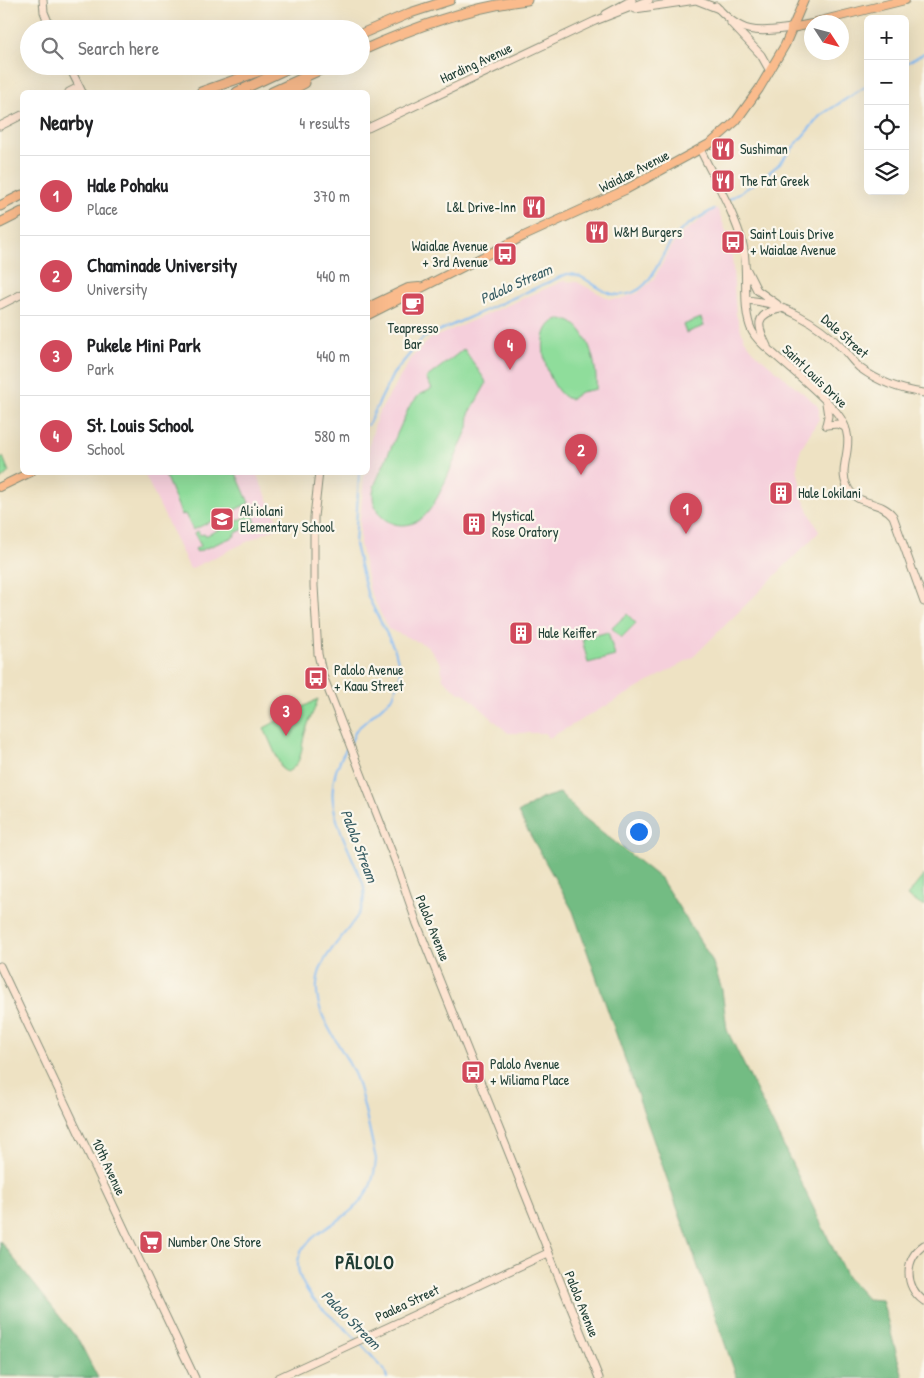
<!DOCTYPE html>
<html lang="en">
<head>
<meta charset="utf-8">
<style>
  body { margin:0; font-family:"Patrick Hand",sans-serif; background:#f6f6f6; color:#202124 }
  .controls { position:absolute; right:15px; top:15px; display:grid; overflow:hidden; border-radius:8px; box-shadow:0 5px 20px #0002 }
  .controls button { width:45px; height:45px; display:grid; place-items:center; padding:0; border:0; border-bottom:1px solid #e0e0e0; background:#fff; color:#202124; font:25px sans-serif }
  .compass { position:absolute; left:804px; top:15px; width:45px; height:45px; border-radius:50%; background:#fff; box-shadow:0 5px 20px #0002; rotate:126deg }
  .you { position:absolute; left:638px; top:831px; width:18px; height:18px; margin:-12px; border:4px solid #fff; border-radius:50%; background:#1a73e8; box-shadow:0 0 0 8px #1a73e833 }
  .badge { display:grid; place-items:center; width:32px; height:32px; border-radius:50%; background:#d1495b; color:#fff; font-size:16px; font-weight:700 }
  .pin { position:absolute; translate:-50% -41px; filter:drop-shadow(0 1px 2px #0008) }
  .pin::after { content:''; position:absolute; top:26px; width:18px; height:15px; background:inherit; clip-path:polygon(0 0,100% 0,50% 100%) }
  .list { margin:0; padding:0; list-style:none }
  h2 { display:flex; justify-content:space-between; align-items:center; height:65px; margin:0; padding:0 20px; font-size:21px }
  h2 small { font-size:16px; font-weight:400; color:#757577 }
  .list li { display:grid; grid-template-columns:32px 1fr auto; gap:15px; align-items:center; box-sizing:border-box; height:80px; padding:0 20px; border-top:1px solid #e0e0e0 }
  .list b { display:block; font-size:19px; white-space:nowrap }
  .list p { margin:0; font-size:16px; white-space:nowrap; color:#757577 }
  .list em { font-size:16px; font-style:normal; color:#757577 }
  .icon { flex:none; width:28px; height:28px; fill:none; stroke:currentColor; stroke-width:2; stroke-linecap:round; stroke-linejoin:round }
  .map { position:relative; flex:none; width:924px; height:1378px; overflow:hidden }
  .search { position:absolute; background:#fff; box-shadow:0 5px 20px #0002; left:20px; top:20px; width:350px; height:55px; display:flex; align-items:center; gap:12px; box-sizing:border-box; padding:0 18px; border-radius:28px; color:#757577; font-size:19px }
  .panel { position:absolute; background:#fff; box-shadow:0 5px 20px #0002; left:20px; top:90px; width:350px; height:385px; border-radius:8px }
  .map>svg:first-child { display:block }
  .built { fill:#f5cfdb }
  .green { fill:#8fdd9b; stroke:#578d68 }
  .forest { fill:#73bc83; stroke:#497c5c }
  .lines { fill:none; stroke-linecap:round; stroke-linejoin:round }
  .stream { stroke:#84bcf4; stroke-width:2 }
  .secondary-casing { stroke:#86907c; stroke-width:9 }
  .primary-casing { stroke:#86907c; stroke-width:10 }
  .highway-casing { stroke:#86907c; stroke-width:11 }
  .secondary { stroke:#fde4d1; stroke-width:7 }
  .primary { stroke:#fabb8c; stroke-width:8 }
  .highway { stroke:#fabb8c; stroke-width:9 }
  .labels { text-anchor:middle; stroke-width:4.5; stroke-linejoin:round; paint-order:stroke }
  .street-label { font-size:14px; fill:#1f3d34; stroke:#fbf7ec }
  .poi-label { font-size:14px; fill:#1f3d34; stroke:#fbf7ec; text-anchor:start }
  .water-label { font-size:15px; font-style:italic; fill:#385d64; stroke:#fbf7ec }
  .district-label { font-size:19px; font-weight:bold; letter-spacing:1px; fill:#1f3d34; stroke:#fbf7ec }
</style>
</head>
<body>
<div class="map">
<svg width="924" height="1378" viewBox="0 0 924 1378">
  <rect width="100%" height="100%" fill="#fbf7ec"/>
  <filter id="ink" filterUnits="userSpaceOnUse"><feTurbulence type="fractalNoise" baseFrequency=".02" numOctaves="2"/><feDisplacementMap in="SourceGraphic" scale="10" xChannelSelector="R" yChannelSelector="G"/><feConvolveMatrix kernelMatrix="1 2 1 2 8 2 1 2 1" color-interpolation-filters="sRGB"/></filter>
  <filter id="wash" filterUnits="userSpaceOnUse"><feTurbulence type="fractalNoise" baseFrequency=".0096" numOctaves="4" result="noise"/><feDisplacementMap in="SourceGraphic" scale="20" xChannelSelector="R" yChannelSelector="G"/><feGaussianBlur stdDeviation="1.12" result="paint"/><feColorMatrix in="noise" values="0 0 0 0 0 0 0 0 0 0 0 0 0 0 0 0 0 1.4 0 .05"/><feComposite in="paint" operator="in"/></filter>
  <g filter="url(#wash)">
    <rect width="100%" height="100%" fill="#eee2c3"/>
    <g class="built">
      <path d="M 717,208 L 729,239 L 732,256 L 736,314 L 744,339 L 755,353 L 816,404 L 819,409 L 819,419 L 801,448 L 797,468 L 803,499 L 819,532 L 693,657 L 549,738 L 545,733 L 508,733 L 464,693 L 459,693 L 443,679 L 441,664 L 428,646 L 388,629 L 370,591 L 360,544 L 360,519 L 364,477 L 364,473 L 368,472 L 369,446 L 377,416 L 412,357 L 430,339 L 563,281 L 577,282 L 610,299 L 620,299 L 638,293 L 653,280 L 677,237 Z"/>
      <path d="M 144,473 L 256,473 L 280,526 L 190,569 Z"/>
    </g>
    <g class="green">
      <path d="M 701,318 L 704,326 L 686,333 L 683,325 Z"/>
      <path d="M 559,319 C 588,319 598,367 596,389 L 581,392 L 571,399 C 551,399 527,329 559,319 Z"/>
      <path d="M 464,349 L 485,380 L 486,384 L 469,414 L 468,428 C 457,451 443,493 428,512 C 417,527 395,530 381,516 C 373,506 371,496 375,484 L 409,407 L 419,395 L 432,389 L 426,378 Z"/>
      <path d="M 3,457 L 9,472 L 0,480 L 2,469 L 0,459 Z"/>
      <path d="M 164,473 L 236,473 L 249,503 L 193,530 L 185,514 L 182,515 Z"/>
      <path d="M 250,506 L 256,523 L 234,534 L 235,536 L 197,552 L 195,549 L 201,546 L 194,533 L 198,531 L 200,535 L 204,534 L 205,536 L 248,516 L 248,508 Z"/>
      <path d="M 627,614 L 636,623 L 621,638 L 612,628 Z"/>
      <path d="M 608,632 L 615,656 L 588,663 L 582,639 Z"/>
      <path d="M 318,699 C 315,710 309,719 306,730 C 300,745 305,763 287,772 L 282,769 L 264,728 Z"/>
      <path d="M 924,875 L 924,907 L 907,896 Z"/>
    </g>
    <g class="forest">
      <path d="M 560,793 L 582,816 L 661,879 L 712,960 L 722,990 L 727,1030 L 847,1277 L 867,1299 L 882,1300 L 903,1378 L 737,1378 L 573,911 L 518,813 L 543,798 Z"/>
      <path d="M 0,1241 L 79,1341 L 98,1378 L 0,1376 Z"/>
    </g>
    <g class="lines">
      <g class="stream">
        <path d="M 905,64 L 924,53"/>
        <path d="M 728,200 L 760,180 L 778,165 L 821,115 L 868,85"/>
        <path d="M 368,425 L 393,374 L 423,338 L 567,274 C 587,273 599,295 619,295 C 653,295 656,259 674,238 C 684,225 701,217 714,209"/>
        <path d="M 351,742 L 356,730 L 393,697 L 401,673 L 395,650 L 368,597 L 355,545 L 359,472"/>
        <path d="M 348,746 C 320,789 335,818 353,860 C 356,869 363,879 364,888 C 369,924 320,944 317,984 C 314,1019 346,1049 357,1081 C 365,1106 370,1133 376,1159 C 375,1172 372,1187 363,1198 C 339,1232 270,1239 310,1295 C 322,1312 343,1324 357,1340"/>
        <path d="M 360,1343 L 385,1371 L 387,1378"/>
      </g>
    </g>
  </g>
  <g filter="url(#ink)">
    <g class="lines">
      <g class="secondary-casing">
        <g id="secondary">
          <path d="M 43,0 L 44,12 L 51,29"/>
          <path d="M 716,6 C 741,34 755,33 791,28"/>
          <path d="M 635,9 L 696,0 L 719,9"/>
          <path d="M 606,14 L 632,0"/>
          <path d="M 731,23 L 761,55 L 770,71"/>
          <path d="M 69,66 L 82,92"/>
          <path d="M 69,92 L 79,87"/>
          <path d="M 0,126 L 22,115"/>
          <path d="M 368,128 L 595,21 L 649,0"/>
          <path d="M 701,151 C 715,180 735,214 743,245 C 749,270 741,309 752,331 C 758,342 767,348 776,356 C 796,374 820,392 837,413 C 861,443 836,463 847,486 C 856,507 880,499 893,516 L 924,602"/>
          <path d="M 747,270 L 757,290 L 777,304"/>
          <path d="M 747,300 C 783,303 817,322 842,348 C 848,354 853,362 860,368 C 879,382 901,390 924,393"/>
          <path d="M 0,305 L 22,294"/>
          <path d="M 767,346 C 757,326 754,314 780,309"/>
          <path d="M 826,425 L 828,416 L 826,403"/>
          <path d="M 826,425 L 838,424 L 845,427"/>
          <path d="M 319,472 L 314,517 L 314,586 L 318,654 L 323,676 L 396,863 L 417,924 L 599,1378"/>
          <path d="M 0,966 L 195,1378"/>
          <path d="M 924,1245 C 904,1259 904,1286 924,1301"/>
          <path d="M 278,1378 L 548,1253"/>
        </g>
      </g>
      <g class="primary-casing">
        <g id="primary">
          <path d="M 816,22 L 905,0"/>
          <path d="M 791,28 L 812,24"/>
          <path d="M 368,307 L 408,288 L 419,287"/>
          <path d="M 368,315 L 524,236 L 625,190 L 711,143 L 736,121 L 759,89 L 785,45 L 804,0"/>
          <path d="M 0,487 L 31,472"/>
        </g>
      </g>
      <g class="highway-casing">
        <g id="highway">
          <path d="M 361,34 L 410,13 L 450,0"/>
          <path d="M 361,51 C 414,27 469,7 527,0"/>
          <path d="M 201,92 L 274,66"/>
          <path d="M 237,92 L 293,66"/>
          <path d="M 272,92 L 329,66"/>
          <path d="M 288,92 L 305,83"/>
          <path d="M 0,206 L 22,195"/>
          <path d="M 0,223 L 22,212"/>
        </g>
      </g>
      <use href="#secondary" class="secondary"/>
      <use href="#primary" class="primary"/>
      <use href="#highway" class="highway"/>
    </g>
  </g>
  <defs>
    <g id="restaurant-square" transform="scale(1.25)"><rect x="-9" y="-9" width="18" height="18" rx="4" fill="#d1495b" stroke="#fbf7ec"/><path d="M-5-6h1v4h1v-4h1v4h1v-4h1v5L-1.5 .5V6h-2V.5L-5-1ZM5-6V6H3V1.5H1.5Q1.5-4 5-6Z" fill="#fff"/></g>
    <g id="bus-square" transform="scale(1.25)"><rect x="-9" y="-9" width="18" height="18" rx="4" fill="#d1495b" stroke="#fbf7ec"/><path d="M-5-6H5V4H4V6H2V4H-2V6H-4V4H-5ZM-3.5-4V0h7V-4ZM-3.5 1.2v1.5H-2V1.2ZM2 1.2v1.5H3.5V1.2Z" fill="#fff"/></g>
    <g id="cafe-square" transform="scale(1.25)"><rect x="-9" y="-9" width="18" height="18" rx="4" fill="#d1495b" stroke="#fbf7ec"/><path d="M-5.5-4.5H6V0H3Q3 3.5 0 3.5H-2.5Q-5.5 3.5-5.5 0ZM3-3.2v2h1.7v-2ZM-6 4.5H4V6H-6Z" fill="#fff"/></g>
    <g id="building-square" transform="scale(1.25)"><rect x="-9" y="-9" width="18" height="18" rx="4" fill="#d1495b" stroke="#fbf7ec"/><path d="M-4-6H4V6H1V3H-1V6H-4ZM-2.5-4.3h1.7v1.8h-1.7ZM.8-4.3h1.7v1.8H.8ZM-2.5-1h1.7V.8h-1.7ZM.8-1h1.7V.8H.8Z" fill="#fff"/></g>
    <g id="school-square" transform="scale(1.25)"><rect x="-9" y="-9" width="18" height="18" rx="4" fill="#d1495b" stroke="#fbf7ec"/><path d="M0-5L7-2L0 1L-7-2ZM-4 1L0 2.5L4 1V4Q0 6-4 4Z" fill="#fff"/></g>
    <g id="supermarket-square" transform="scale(1.25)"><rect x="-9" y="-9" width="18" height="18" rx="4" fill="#d1495b" stroke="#fbf7ec"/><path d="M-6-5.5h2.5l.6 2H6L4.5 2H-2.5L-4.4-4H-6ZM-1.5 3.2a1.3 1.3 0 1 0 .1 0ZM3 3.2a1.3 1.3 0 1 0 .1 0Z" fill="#fff"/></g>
  </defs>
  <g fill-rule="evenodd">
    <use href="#restaurant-square" x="723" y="149"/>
    <use href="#restaurant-square" x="723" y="181"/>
    <use href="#restaurant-square" x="534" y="207"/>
    <use href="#restaurant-square" x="597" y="232"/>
    <use href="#bus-square" x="733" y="242"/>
    <use href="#bus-square" x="505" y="254"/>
    <use href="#cafe-square" x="413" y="304"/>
    <use href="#building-square" x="781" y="493"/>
    <use href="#school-square" x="222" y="519"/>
    <use href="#building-square" x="474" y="524"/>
    <use href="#building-square" x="521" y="633"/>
    <use href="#bus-square" x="316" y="678"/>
    <use href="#bus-square" x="473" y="1072"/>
    <use href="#supermarket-square" x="151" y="1242"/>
  </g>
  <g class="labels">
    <g class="street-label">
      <text transform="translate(476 63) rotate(-25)" y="5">Harding Avenue</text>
      <text transform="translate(634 171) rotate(-27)" y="5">Waialae Avenue</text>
      <text transform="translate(845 336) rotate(42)" y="5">Dole Street</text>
      <text transform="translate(815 376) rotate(44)" y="5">Saint Louis Drive</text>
      <text transform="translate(433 928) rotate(68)" y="5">Palolo Avenue</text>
      <text transform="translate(109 1167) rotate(65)" y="5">10th Avenue</text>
      <text transform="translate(407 1303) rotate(-25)" y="5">Paalea Street</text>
      <text transform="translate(582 1304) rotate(68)" y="5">Palolo Avenue</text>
    </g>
    <g class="poi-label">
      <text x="740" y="154">Sushiman</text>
      <text x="740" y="186">The Fat Greek</text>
      <text x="516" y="212" text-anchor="end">L&amp;L Drive-Inn</text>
      <text x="614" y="237">W&amp;M Burgers</text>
      <text x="750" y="239">Saint Louis Drive<tspan x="750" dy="16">+ Waialae Avenue</tspan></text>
      <text x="488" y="251" text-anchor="end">Waialae Avenue<tspan x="488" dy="16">+ 3rd Avenue</tspan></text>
      <text x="413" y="333" text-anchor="middle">Teapresso<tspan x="413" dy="16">Bar</tspan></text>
      <text x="798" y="498">Hale Lokilani</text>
      <text x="240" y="516">Ali'iolani<tspan x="240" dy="16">Elementary School</tspan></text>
      <text x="492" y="521">Mystical<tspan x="492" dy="16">Rose Oratory</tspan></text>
      <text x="538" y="638">Hale Keiffer</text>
      <text x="334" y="675">Palolo Avenue<tspan x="334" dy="16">+ Kaau Street</tspan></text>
      <text x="490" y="1069">Palolo Avenue<tspan x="490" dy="16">+ Wiliama Place</tspan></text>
      <text x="168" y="1247">Number One Store</text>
    </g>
    <g class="water-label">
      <text transform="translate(516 284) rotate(-24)" y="5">Palolo Stream</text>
      <text transform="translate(359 846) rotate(69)" y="5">Palolo Stream</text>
      <text transform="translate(351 1320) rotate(45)" y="5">Palolo Stream</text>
    </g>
    <g class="district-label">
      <text x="365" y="1269">PĀLOLO</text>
    </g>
  </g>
</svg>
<div class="controls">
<button>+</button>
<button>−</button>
<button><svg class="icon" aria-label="locate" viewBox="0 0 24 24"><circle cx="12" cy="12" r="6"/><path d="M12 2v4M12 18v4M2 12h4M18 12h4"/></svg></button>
<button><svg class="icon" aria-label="layers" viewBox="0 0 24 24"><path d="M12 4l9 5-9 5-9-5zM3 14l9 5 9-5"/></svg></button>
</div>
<svg class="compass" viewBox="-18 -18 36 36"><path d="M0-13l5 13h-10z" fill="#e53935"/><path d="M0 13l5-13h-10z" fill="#757577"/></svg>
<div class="you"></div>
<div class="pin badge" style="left:686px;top:534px">1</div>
<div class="pin badge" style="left:581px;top:475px">2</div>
<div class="pin badge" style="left:286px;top:736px">3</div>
<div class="pin badge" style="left:510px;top:370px">4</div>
<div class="search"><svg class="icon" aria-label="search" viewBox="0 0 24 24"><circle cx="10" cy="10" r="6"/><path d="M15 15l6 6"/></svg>Search here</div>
<section class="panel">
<h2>Nearby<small>4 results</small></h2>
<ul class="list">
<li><span class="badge">1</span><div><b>Hale Pohaku</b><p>Place</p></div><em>370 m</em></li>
<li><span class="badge">2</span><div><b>Chaminade University</b><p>University</p></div><em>440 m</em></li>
<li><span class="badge">3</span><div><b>Pukele Mini Park</b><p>Park</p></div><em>440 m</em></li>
<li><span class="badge">4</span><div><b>St. Louis School</b><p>School</p></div><em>580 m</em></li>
</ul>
</section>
</div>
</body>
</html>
